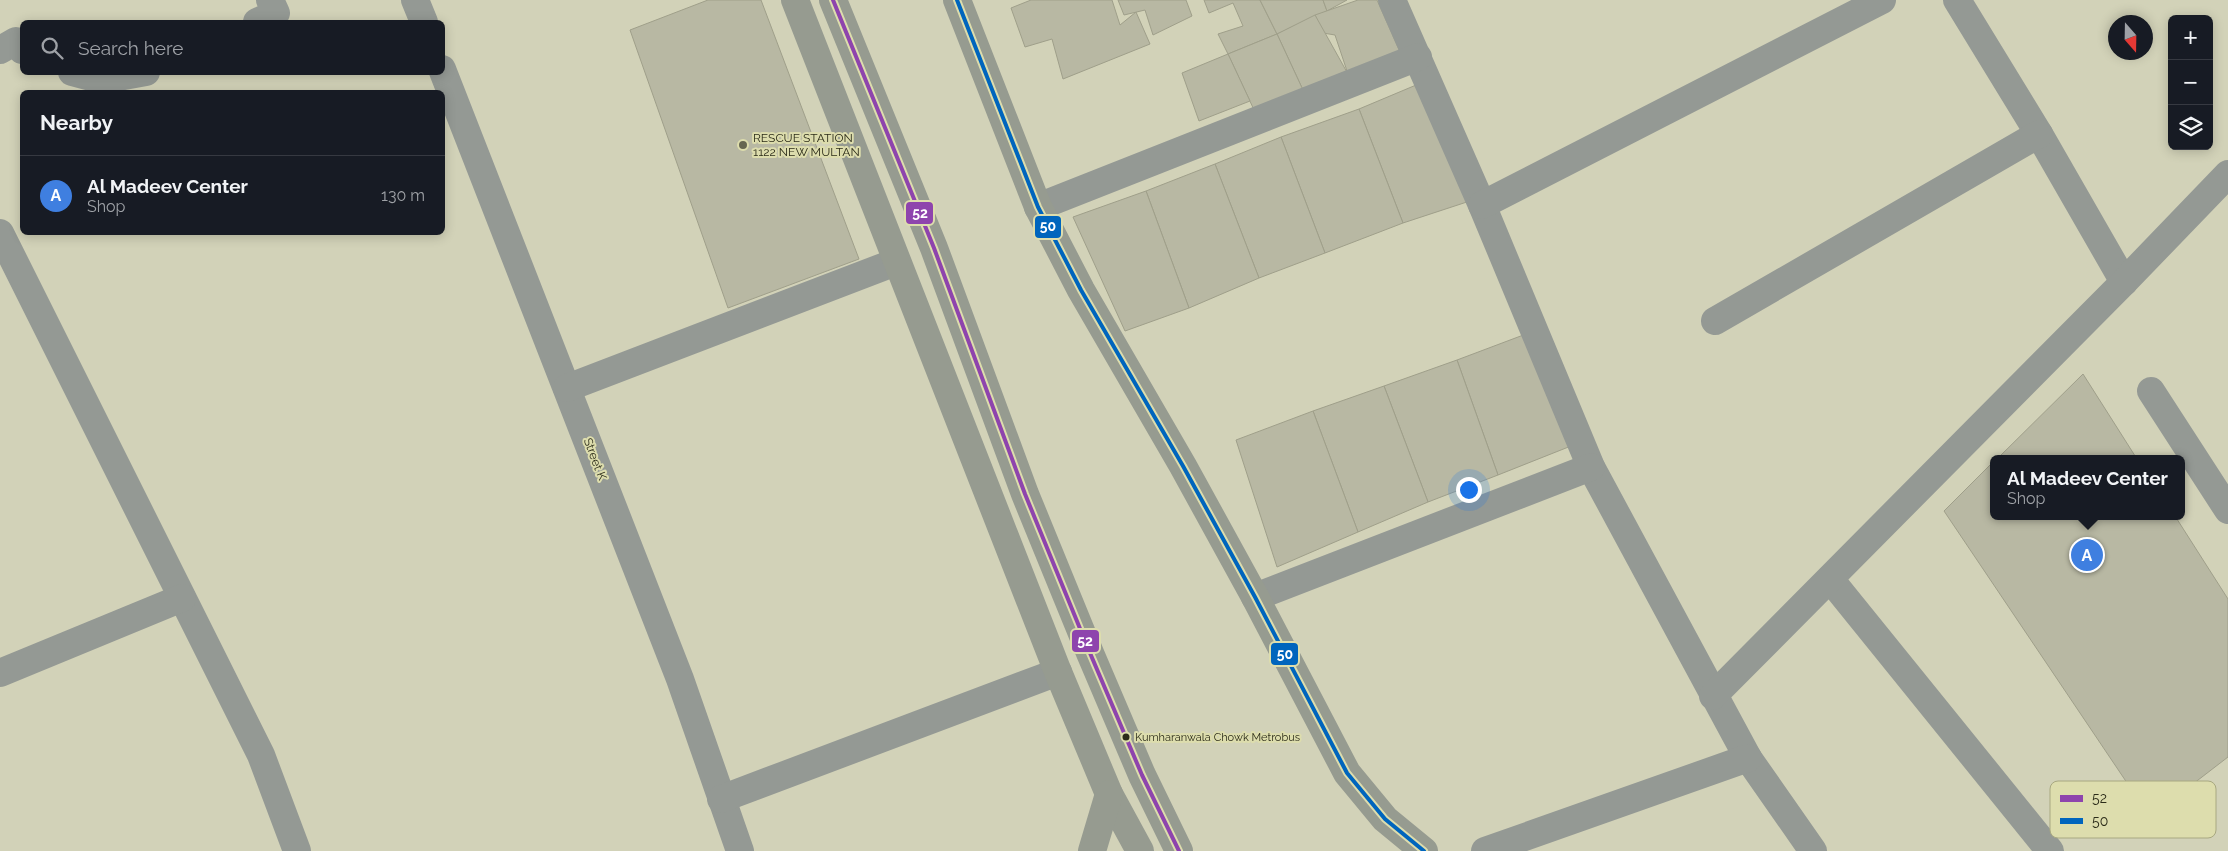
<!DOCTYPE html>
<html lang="en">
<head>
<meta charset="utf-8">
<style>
  body { margin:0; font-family:Raleway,sans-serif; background:#20242c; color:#f1f3f6 }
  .controls { position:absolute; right:15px; top:15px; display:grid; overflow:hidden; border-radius:8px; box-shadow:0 2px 12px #0003 }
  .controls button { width:45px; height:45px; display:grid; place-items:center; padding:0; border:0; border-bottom:1px solid #363941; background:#171b24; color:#f1f3f6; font:25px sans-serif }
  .compass { position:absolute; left:2108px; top:15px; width:45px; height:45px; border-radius:50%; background:#171b24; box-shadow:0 2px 12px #0003; rotate:160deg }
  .you { position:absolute; left:1468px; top:489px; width:18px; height:18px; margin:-12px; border:4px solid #fff; border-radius:50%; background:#1a73e8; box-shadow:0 0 0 8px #1a73e833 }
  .badge { display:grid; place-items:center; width:32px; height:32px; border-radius:50%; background:#b2b4ac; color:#fff; font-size:16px; font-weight:700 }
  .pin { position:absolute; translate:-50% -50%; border:2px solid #fff; box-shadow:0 1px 5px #0006 }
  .popup { position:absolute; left:1990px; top:455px; width:195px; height:65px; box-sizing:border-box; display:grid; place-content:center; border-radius:8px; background:#171b24; filter:drop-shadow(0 1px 4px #0005); font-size:16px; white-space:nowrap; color:#9ea1a6 }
  .popup b { font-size:19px; color:#f1f3f6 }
  .popup::after { content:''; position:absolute; left:50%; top:100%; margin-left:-10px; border:10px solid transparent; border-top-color:#171b24 }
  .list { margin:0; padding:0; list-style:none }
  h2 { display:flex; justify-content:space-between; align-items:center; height:65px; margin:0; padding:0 20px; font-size:21px }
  h2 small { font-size:16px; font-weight:400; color:#9ea1a6 }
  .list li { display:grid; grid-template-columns:32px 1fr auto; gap:15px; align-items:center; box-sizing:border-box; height:80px; padding:0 20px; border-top:1px solid #363941 }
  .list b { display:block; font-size:19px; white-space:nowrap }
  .list p { margin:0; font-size:16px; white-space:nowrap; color:#9ea1a6 }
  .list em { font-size:16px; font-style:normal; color:#9ea1a6 }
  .icon { flex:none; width:28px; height:28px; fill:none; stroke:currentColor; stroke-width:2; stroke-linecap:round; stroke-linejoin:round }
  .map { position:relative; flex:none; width:2228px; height:851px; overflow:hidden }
  .search { position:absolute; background:#171b24; box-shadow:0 2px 12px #0003; left:20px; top:20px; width:425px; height:55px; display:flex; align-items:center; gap:12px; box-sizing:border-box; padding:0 18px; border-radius:8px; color:#9ea1a6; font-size:19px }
  .panel { position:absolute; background:#171b24; box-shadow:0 2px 12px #0003; left:20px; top:90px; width:425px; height:145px; border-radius:8px }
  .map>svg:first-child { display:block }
  .building { fill:#b8b8a3; stroke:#9f9f8a }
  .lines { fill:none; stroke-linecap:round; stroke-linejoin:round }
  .minor { stroke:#949994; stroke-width:28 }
  .major { stroke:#969b90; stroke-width:28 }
  .bus-1-casing { stroke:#ddddad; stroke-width:8 }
  .bus-2-casing { stroke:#ddddad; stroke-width:8 }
  .bus-1 { stroke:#8e44ad; stroke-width:4 }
  .bus-2 { stroke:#0065bd; stroke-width:4 }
  .poi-dot { fill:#666651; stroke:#ddddad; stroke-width:2 }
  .bus-dot { fill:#2c2c19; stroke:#ddddad; stroke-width:2 }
  .labels { text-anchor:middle; stroke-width:4; stroke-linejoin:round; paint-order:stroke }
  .bus-label { font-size:11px; fill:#2c2c19; stroke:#ddddad; text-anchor:start }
  .poi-label { font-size:12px; fill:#2c2c19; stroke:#ddddad; text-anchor:start }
  .street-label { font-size:12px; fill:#2c2c19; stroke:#ddddad }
  .key { fill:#ddddad; stroke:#a8a881; stroke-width:1 }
  .key-label { font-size:14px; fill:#2c2c19 }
  .line-badge { stroke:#ddddad; stroke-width:2 }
  .badge-label { font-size:14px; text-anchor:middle; font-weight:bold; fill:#fff }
</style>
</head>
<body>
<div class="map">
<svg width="2228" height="851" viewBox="0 0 2228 851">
  <rect width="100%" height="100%" fill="#d2d2b8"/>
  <g class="building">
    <path d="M 708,0 L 761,0 L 859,259 L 728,308 L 630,30 Z"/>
    <path d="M 1031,0 L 1112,0 L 1120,25 L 1136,12 L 1150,44 L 1063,79 L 1052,39 L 1025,47 L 1011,8 Z"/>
    <path d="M 1118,0 L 1186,0 L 1192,16 L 1153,35 L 1145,10 L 1124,15 Z"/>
    <path d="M 1204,0 L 1260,0 L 1277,34 L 1228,54 L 1218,34 L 1243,26 L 1233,3 L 1209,13 Z"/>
    <path d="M 1260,0 L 1323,0 L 1327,11 L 1277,34 Z"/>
    <path d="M 1323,0 L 1347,0 L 1327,11 Z"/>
    <path d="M 1358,0 L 1377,0 L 1400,52 L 1348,74 L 1335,35 L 1323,33 L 1315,15 Z"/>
    <path d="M 1315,15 L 1348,74 L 1303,90 L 1277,34 Z"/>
    <path d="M 1277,34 L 1303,90 L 1255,112 L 1228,54 Z"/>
    <path d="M 1228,54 L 1250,101 L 1199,121 L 1182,73 Z"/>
    <path d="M 1428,80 L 1479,198 L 1403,223 L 1359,109 Z"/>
    <path d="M 1359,109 L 1403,223 L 1325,253 L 1281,137 Z"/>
    <path d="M 1281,137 L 1325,253 L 1259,278 L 1215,164 Z"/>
    <path d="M 1215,164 L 1259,278 L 1189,308 L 1146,191 Z"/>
    <path d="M 1146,191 L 1189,308 L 1125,331 L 1073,217 Z"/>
    <path d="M 1534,331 L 1571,446 L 1498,475 L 1457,360 Z"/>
    <path d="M 1457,360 L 1498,475 L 1428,502 L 1384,386 Z"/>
    <path d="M 2083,374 L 2137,459 L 1997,459 Z"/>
    <path d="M 1384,386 L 1428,502 L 1358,532 L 1313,411 Z"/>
    <path d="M 1313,411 L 1358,532 L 1277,567 L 1236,440 Z"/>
    <path d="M 1993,462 L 1993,516 L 2175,516 L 2228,599 L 2228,757 L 2150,817 L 1944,511 Z"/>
  </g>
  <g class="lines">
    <g class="minor">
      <path d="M 415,0 L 424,22"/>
      <path d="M 1392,0 L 1482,205 L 1591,467 L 1748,758 L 1813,851"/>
      <path d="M 1957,0 L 2039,134 L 2124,282"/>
      <path d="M 257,22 L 276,13 L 270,0"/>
      <path d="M 0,50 L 16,41 L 22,50"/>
      <path d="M 442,69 L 680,679 L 740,851"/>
      <path d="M 72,72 L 102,80 L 146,72"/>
      <path d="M 1482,205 L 1882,0"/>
      <path d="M 1038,207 L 1418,57"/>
      <path d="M 0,233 L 261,755 L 297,851"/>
      <path d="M 1715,321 L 2039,134"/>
      <path d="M 567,388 L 896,262"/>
      <path d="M 2151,391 L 2228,510"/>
      <path d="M 1830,579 L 2050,851"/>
      <path d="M 1255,597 L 1591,467"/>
      <path d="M 0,673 L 182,598"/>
      <path d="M 1713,696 L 2124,282 L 2228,174"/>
      <path d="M 721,799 L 1058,672"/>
      <path d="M 1485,851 L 1748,758"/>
    </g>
    <g class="major">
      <path d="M 795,0 L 1058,672 L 1109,794 L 1140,851"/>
      <path d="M 833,0 L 934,248 L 1025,494 L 1090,653 L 1142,775 L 1179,851"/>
      <path d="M 957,0 L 1038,207 L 1081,290 L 1183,466 L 1255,597 L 1347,773 L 1385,819 L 1424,851"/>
      <path d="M 1092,851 L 1109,794"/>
    </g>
    <g class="bus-1-casing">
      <path id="bus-1" d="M 833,0 L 934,248 L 1025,494 L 1090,653 L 1142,775 L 1179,851"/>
    </g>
    <g class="bus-2-casing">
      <path id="bus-2" d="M 957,0 L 1038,207 L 1081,290 L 1183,466 L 1255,597 L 1347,773 L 1385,819 L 1424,851"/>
    </g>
    <use href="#bus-1" class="bus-1"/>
    <use href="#bus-2" class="bus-2"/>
  </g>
  <circle class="poi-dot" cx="743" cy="145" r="5"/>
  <circle class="bus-dot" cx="1126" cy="737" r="4.5"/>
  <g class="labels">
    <g class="bus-label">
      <text x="1135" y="741">Kumharanwala Chowk Metrobus</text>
    </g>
    <g class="poi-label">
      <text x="753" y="142">RESCUE STATION<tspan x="753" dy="14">1122 NEW MULTAN</tspan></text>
    </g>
    <g class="street-label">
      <text transform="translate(595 459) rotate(69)" y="4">Street K</text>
    </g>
  </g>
  <rect x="2050" y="781" width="166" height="57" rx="8" class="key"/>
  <rect x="2060" y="795" width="23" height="7" fill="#8e44ad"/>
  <rect x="2060" y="818" width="23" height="6" fill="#0065bd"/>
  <g class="key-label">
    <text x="2092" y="803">52</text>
    <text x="2092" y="826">50</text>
  </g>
  <g class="line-badge">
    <rect x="905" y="201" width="29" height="24" rx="5" fill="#8e44ad"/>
    <rect x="1034" y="215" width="28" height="24" rx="5" fill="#0065bd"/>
    <rect x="1071" y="629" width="29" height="24" rx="5" fill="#8e44ad"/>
    <rect x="1270" y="642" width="29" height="24" rx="5" fill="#0065bd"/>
  </g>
  <g class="badge-label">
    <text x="920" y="218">52</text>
    <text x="1048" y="231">50</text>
    <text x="1085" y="646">52</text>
    <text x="1285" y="659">50</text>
  </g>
</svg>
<div class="controls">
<button>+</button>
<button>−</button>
<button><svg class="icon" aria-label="layers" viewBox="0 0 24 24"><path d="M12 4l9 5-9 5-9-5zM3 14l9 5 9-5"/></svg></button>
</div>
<svg class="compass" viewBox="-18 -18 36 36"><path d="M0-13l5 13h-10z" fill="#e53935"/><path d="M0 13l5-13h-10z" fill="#9ea1a6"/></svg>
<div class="you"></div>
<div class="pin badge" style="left:2087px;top:555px;background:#3f7fe0">A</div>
<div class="popup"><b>Al Madeev Center</b>Shop</div>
<div class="search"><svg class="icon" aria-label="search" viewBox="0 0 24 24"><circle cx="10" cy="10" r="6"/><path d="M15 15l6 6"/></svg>Search here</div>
<section class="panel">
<h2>Nearby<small></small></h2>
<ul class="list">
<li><span class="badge" style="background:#3f7fe0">A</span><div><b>Al Madeev Center</b><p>Shop</p></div><em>130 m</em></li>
</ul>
</section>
</div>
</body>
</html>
